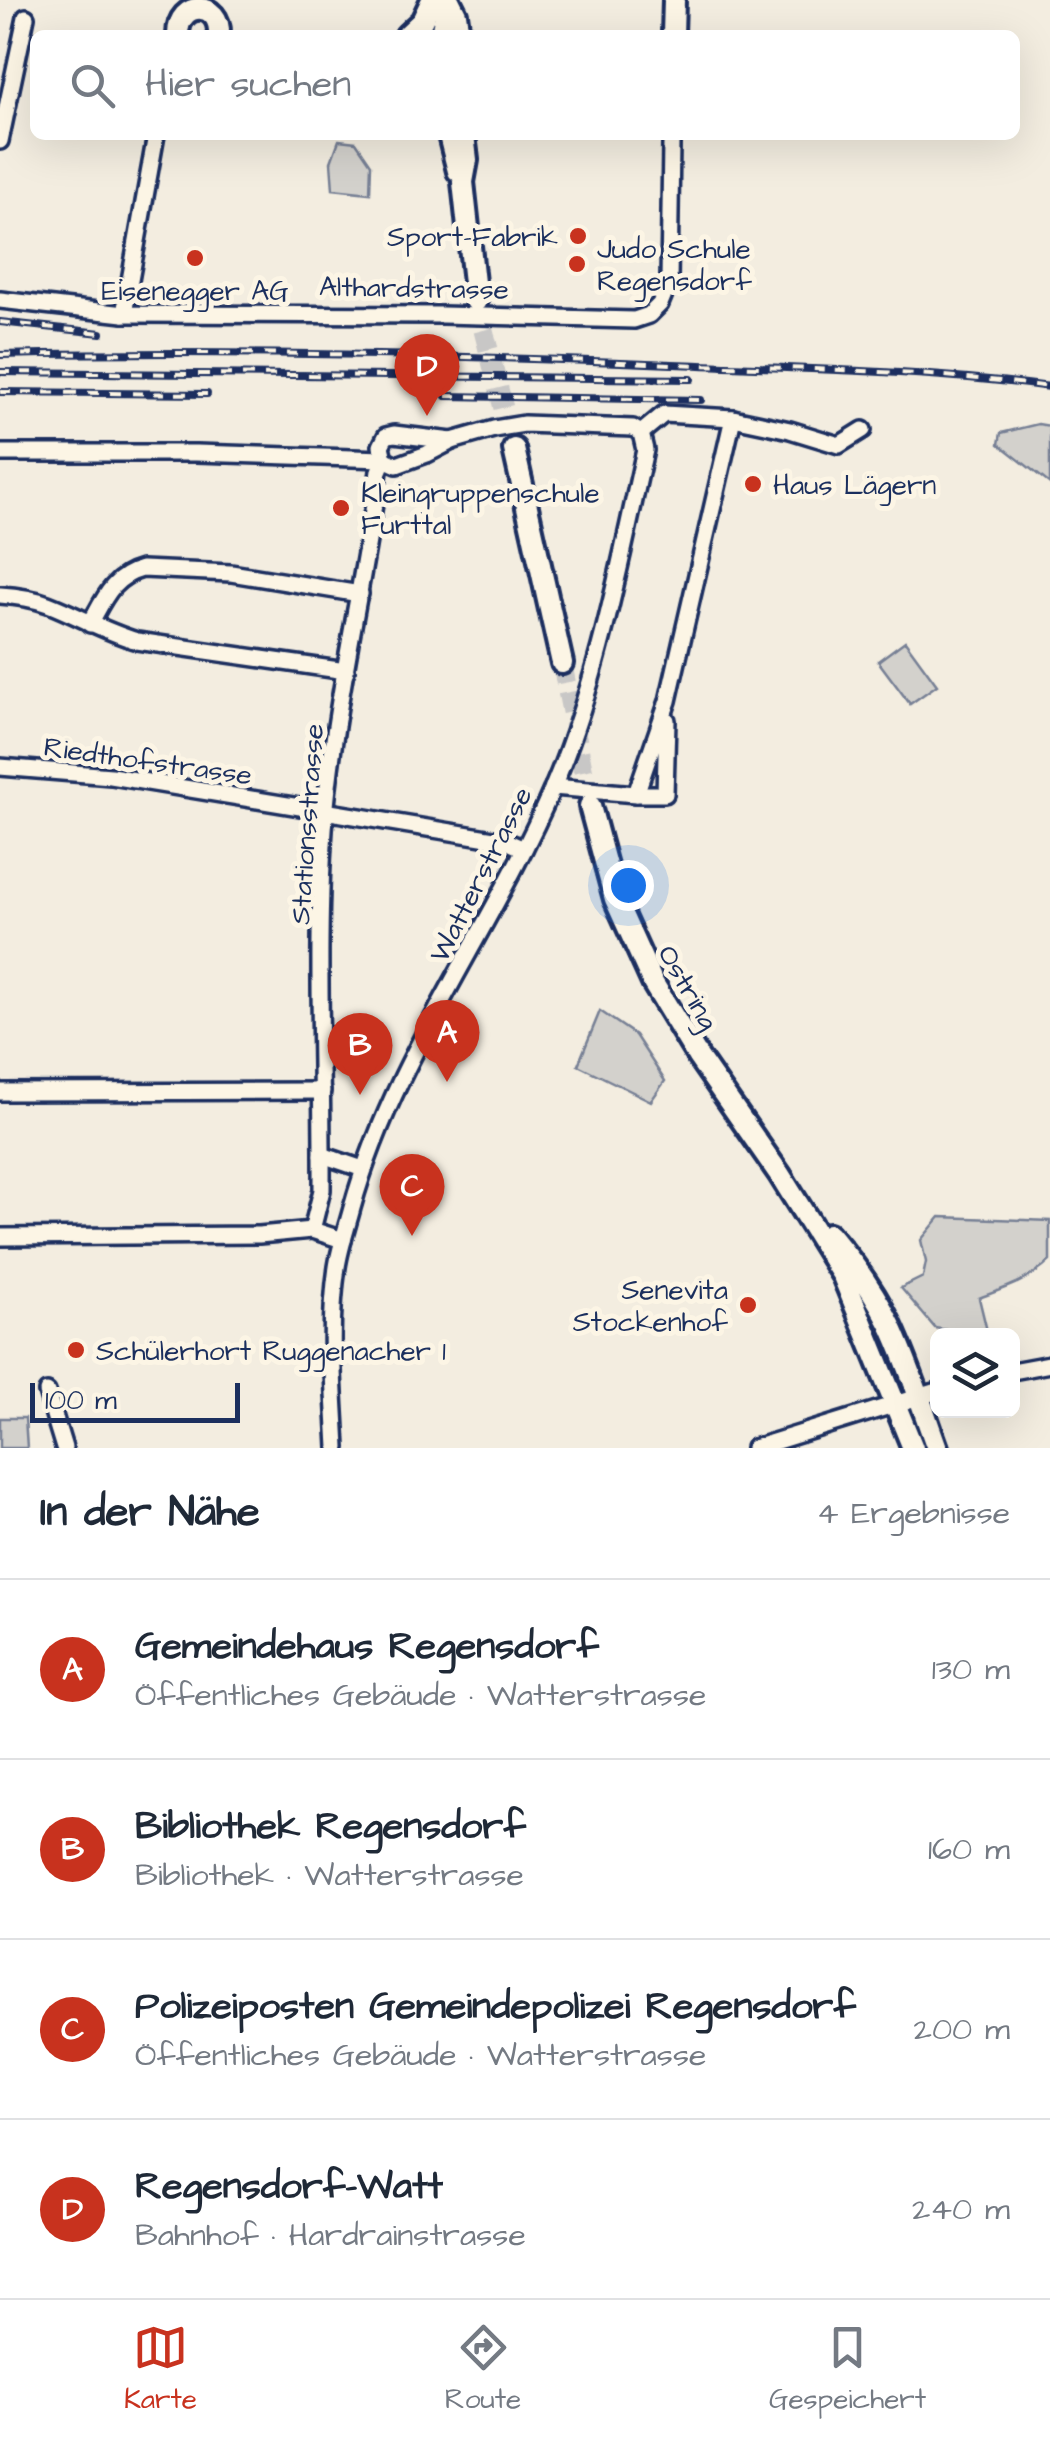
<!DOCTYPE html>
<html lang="de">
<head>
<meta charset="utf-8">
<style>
  body { margin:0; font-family:"Architects Daughter",sans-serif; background:#f2f2f3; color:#1f2937 }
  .controls { position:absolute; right:30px; bottom:30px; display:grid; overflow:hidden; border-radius:15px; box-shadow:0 10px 40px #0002 }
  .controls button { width:90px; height:90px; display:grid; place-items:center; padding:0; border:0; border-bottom:2px solid #e0e1e3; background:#fff; color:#1f2937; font:50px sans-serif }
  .scale { position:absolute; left:30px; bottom:25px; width:210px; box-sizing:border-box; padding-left:10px; border:5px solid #1b2f5e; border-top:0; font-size:28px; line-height:35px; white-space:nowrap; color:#1b2f5e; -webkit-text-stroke:8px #fcf5e5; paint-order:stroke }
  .you { position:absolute; left:628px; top:885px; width:35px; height:35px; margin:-25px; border:8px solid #fff; border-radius:50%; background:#1a73e8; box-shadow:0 0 0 15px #1a73e833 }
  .badge { display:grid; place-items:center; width:65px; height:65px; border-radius:50%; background:#c8321e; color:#fff; font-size:32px; font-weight:700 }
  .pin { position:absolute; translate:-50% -82px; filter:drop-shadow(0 2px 5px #0008) }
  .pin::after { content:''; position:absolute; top:52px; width:35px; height:30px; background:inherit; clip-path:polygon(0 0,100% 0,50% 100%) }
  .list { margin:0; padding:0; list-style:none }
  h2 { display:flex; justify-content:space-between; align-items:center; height:130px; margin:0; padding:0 40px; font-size:42px }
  h2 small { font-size:32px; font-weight:400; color:#747a83 }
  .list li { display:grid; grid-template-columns:65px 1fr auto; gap:30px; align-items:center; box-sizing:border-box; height:180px; padding:0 40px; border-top:2px solid #e0e1e3 }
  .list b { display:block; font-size:38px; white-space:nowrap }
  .list p { margin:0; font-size:32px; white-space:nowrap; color:#747a83 }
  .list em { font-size:32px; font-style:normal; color:#747a83 }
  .icon { flex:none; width:55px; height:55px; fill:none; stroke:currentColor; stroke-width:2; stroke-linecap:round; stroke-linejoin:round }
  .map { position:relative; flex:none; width:1050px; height:1448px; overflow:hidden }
  .search { position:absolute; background:#fff; box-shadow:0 10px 40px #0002; left:30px; right:30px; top:30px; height:110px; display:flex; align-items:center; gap:25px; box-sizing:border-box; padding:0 35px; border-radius:15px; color:#747a83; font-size:38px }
  .sheet { height:850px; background:#fff }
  nav { display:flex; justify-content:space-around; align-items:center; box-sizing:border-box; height:140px; border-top:2px solid #e0e1e3; background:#fff; font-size:28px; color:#747a83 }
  nav a { display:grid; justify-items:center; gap:5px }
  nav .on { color:#c8321e }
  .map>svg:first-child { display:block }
  .green { fill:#d3d1cc; stroke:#778095; stroke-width:2.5 }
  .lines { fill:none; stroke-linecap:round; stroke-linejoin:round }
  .secondary-tunnel { stroke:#c8c7c6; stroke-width:20; stroke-dasharray:20 10; stroke-linecap:butt }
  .minor-casing { stroke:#1b2f5e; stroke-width:22 }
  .secondary-casing { stroke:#1b2f5e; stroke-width:28 }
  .minor { stroke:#fcf5e5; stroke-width:15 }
  .secondary { stroke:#fcf5e5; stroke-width:20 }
  .rail-casing { stroke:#1b2f5e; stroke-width:8 }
  .rail { stroke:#fcf5e5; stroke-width:4; stroke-dasharray:11; stroke-linecap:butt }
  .poi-dot { fill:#c8321e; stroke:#fcf5e5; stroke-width:4 }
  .labels { text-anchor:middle; stroke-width:10; stroke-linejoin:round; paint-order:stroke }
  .poi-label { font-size:28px; fill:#1b2f5e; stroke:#fcf5e5; text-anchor:start }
  .street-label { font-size:28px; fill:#1b2f5e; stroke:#fcf5e5 }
</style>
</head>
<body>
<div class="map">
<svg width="1050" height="1448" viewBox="0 0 1050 1448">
  <rect width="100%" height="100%" fill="#f3ede0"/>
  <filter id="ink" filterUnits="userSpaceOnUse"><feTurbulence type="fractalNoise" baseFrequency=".01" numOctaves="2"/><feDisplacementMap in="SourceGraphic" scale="20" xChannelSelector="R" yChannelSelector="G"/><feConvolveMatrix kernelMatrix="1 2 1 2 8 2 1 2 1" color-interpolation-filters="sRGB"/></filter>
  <g filter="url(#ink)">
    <g class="green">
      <path d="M 339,140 L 356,142 L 371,164 L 370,193 L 333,189 L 331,162 Z"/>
      <path d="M 1038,424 L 1050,426 L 1050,484 L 999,444 L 1001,433 Z"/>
      <path d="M 905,641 L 937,685 L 910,704 L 878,661 Z"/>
      <path d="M 600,1011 L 635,1035 L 665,1081 L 651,1101 L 578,1065 Z"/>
      <path d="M 940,1217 L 1050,1221 L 1050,1261 C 1029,1281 1005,1288 979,1298 L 987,1331 L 964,1333 L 935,1328 L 901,1288 L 923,1277 L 926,1262 L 921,1240 Z"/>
      <path d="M 0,1418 L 25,1418 L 27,1448 L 0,1448 Z"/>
    </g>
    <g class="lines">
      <g class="secondary-tunnel">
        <path d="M 476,301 L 514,449"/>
        <path d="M 562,663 L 590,806"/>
      </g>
      <g class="minor-casing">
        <g id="minor">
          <path d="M 0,141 L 26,17"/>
          <path d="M 0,300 L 124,314 L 442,315 L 634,320 L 649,315 L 660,304 L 669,282 L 671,143 L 673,135"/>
          <path d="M 124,314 L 156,135"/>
          <path d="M 641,433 L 664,414 L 733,418 L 790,430 L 839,445 L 863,430"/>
          <path d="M 0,453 L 196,453 L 384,459 L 397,465 L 427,454 L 452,441 L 494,429 L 524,424 L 633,428 L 641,433"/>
          <path d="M 384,459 L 381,446 L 386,436 L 394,434 L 452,441"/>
          <path d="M 0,595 C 16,596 32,598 48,604 C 79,616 103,631 137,641 L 346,671"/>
          <path d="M 90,624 C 104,599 112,577 142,569 L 231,573 L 360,594"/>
          <path d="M 0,767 L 111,776 L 506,841 L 524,849"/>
          <path d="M 553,787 L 636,794 L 665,794 L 667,720"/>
          <path d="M 636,794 L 668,701 L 733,418"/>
          <path d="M 0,1092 L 322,1091"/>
          <path d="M 322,1155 L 363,1169"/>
          <path d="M 312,1230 L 322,1190 C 323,1066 315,941 325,817 C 335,701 363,587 379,471 L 384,459"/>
          <path d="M 0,1237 L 259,1235 L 312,1230 L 343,1240"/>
          <path d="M 1012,1371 L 1050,1364"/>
          <path d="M 47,1392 L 64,1448"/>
          <path d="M 337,1448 C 334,1387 328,1327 337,1267 C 340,1247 347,1227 352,1208 C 394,1056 493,929 554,785 C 599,678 620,562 645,450 L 641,433"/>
          <path d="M 754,1448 L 938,1391"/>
        </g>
      </g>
      <g class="secondary-casing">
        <g id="secondary">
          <path d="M 449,0 L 456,14 L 459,35"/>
          <path d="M 178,35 C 178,0 221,0 219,35"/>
          <path d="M 407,35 L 422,21 L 432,0"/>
          <path d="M 441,35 L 448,0"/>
          <path d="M 673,35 L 674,0"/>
          <path d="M 449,135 L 458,171"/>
          <path d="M 464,135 L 467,160 L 463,182 L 476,301"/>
          <path d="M 514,449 L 562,663"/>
          <path d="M 590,806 L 615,899 L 653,983 L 698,1057 L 780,1175 L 843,1276 L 913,1448"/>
          <path d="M 829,1234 C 853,1262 874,1291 890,1324 C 909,1364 922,1407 937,1448"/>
        </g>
      </g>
      <use href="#minor" class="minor"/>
      <use href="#secondary" class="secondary"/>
      <g class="rail-casing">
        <g id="rail">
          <path d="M 0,322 L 101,333"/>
          <path d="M 0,355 C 224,350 449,355 673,364 C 799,369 925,370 1050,387"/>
          <path d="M 0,372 L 691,379"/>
          <path d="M 0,392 L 207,394"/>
          <path d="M 446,396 L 701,400"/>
        </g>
      </g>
      <use href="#rail" class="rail"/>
    </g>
  </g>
  <g class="poi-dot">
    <circle cx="578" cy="236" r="10"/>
    <circle cx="195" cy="258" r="10"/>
    <circle cx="577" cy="264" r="10"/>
    <circle cx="753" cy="484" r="10"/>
    <circle cx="341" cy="508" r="10"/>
    <circle cx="748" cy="1305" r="10"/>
    <circle cx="76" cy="1350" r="10"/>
  </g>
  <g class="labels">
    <g class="poi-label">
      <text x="558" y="246" text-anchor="end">Sport-Fabrik</text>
      <text x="597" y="258">Judo Schule<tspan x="597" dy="32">Regensdorf</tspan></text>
      <text x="195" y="300" text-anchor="middle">Eisenegger AG</text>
      <text x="773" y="494">Haus Lägern</text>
      <text x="361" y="502">Kleingruppenschule<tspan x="361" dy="32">Furttal</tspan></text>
      <text x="728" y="1299" text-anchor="end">Senevita<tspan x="728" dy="32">Stockenhof</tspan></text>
      <text x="96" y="1360">Schülerhort Ruggenacher 1</text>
    </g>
    <g class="street-label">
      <text transform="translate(414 287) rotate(1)" y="10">Althardstrasse</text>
      <text transform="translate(148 760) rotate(8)" y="10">Riedthofstrasse</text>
      <text transform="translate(306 824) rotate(-86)" y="10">Stationsstrasse</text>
      <text transform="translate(480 874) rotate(-63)" y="10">Watterstrasse</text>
      <text transform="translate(689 987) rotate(60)" y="10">Ostring</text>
    </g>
  </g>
</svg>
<div class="controls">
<button><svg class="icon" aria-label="layers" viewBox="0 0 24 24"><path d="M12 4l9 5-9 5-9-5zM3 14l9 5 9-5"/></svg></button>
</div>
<div class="scale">100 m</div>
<div class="you"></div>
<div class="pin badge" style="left:447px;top:1082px">A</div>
<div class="pin badge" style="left:360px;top:1095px">B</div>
<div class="pin badge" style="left:412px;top:1236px">C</div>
<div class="pin badge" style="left:427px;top:416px">D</div>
<div class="search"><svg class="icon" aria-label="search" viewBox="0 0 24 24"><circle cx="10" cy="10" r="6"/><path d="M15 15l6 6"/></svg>Hier suchen</div>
</div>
<section class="sheet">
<h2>In der Nähe<small>4 Ergebnisse</small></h2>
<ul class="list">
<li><span class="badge">A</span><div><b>Gemeindehaus Regensdorf</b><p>Öffentliches Gebäude · Watterstrasse</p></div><em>130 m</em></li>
<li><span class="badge">B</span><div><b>Bibliothek Regensdorf</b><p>Bibliothek · Watterstrasse</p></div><em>160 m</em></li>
<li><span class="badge">C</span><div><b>Polizeiposten Gemeindepolizei Regensdorf</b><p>Öffentliches Gebäude · Watterstrasse</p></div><em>200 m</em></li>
<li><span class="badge">D</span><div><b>Regensdorf-Watt</b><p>Bahnhof · Hardrainstrasse</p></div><em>240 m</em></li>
</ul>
</section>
<nav>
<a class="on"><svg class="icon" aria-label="map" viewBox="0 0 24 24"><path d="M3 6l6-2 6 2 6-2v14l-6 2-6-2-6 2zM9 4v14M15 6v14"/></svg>Karte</a>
<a><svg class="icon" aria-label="directions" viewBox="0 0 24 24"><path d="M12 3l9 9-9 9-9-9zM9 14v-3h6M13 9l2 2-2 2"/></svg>Route</a>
<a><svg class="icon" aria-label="saved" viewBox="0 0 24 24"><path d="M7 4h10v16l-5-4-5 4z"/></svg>Gespeichert</a>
</nav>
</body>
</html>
